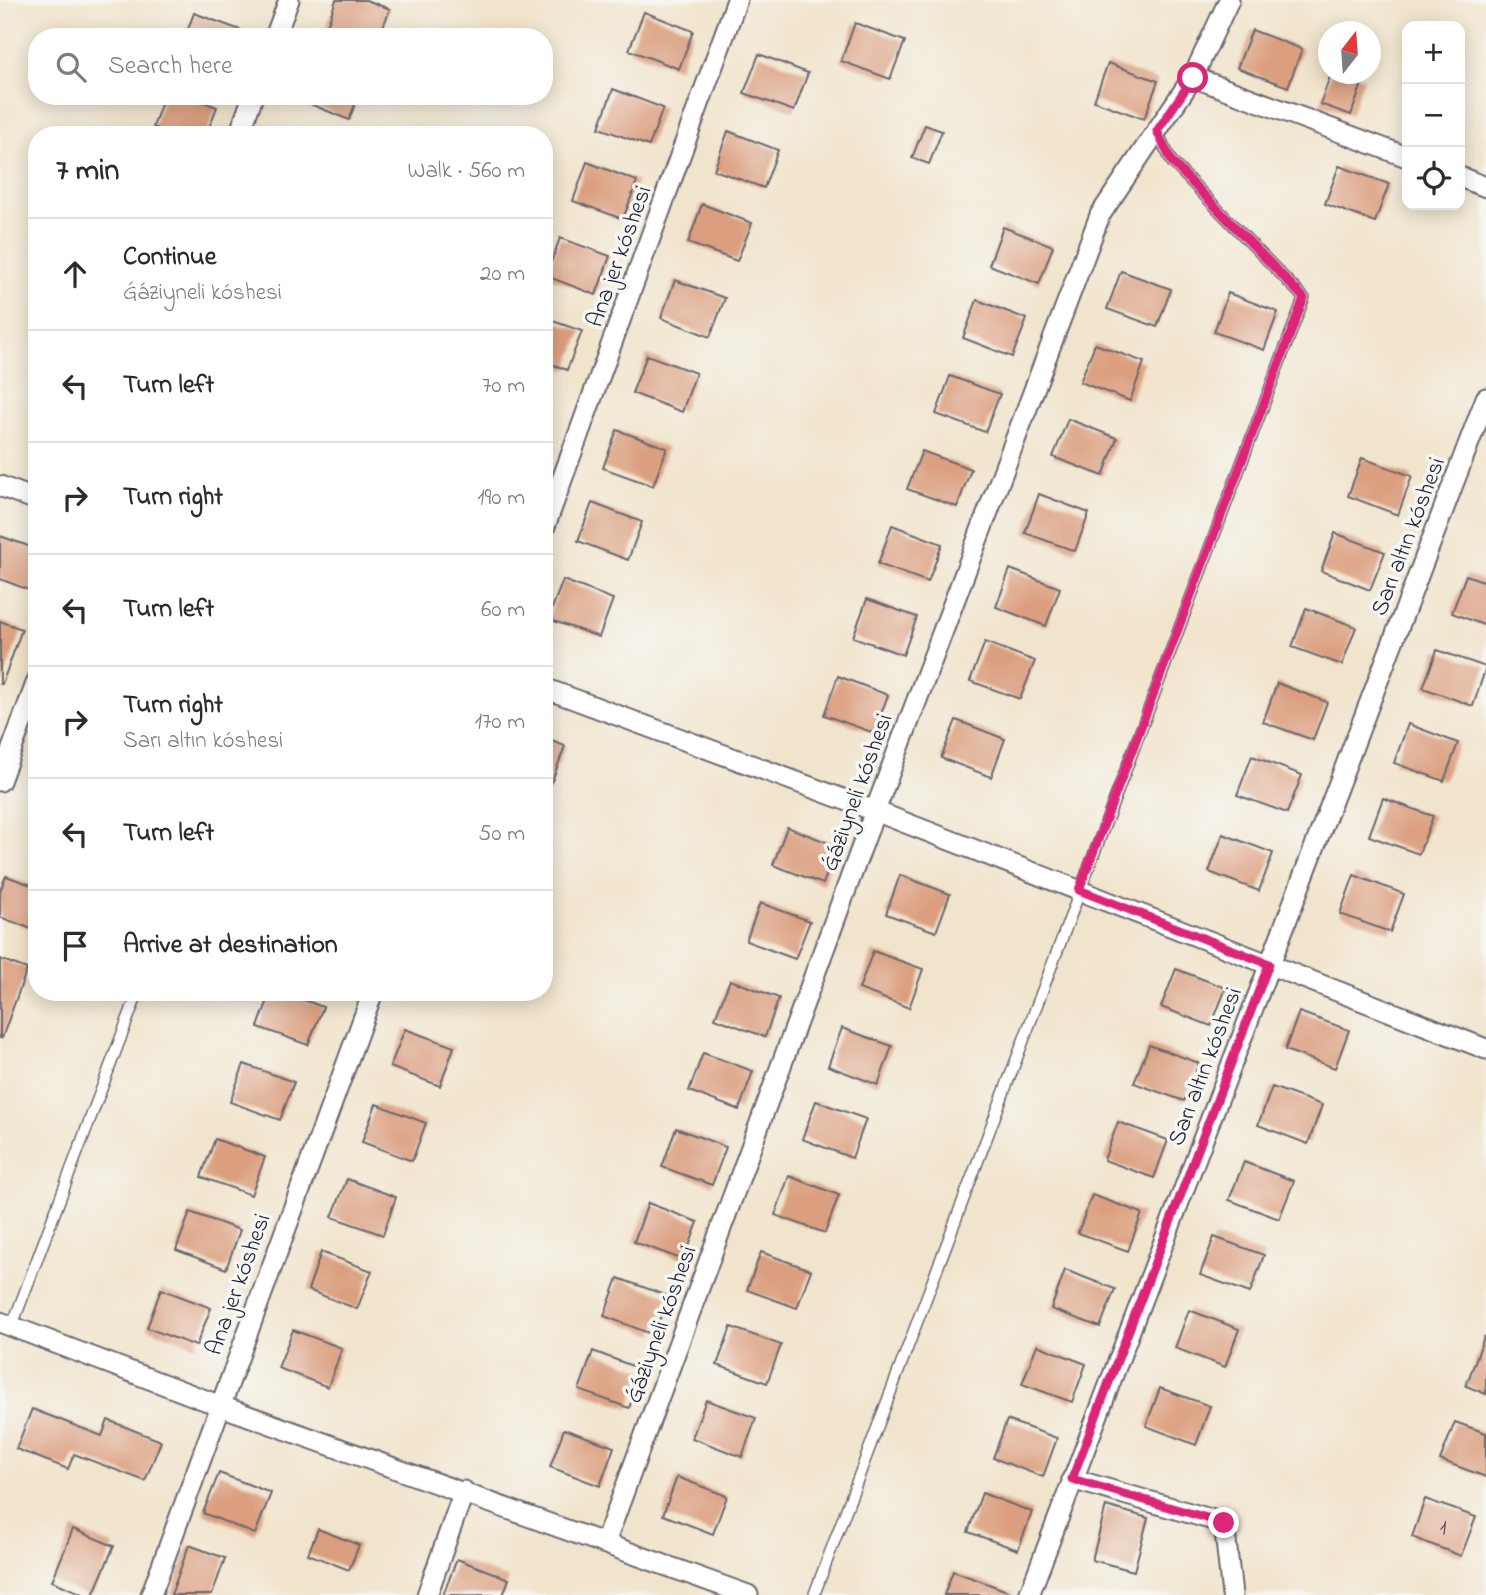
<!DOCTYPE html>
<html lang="en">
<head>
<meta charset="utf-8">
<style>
  body { margin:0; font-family:"Indie Flower",sans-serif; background:#f2f2f3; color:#2b2b33 }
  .controls { position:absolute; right:21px; top:21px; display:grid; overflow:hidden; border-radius:14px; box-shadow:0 4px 18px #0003 }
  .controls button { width:63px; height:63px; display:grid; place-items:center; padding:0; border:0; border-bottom:2px solid #e1e1e2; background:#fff; color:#2b2b33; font:35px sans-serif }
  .compass { position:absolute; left:1318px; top:21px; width:63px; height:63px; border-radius:50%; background:#fff; box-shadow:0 4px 18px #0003; rotate:17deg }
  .stop { position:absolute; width:21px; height:21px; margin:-16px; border:5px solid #db2777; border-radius:50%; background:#fff }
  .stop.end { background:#db2777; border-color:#fff; box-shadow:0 2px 7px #0008 }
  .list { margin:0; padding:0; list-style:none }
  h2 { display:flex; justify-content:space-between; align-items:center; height:91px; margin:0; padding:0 28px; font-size:30px }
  h2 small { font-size:23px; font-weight:400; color:#7c7c81 }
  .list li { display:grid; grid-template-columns:46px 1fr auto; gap:21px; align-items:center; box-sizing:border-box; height:112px; padding:0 28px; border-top:2px solid #e1e1e2 }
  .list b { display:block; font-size:26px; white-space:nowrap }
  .list p { margin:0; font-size:23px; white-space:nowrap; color:#7c7c81 }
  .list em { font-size:23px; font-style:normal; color:#7c7c81 }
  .icon { flex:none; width:38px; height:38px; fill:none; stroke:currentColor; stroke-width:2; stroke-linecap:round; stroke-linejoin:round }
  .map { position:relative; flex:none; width:1486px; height:1595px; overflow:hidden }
  .search { position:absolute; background:#fff; box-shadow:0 4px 18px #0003; left:28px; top:28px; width:525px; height:77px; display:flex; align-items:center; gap:18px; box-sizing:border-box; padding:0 24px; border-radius:28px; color:#7c7c81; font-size:26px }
  .panel { position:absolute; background:#fff; box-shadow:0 4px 18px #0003; left:28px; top:126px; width:525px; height:875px; border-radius:28px }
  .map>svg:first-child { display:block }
  .building { fill:#db9f7f }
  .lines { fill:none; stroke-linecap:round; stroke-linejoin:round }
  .lane-casing { stroke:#6a666e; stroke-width:13 }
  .street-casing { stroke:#6a666e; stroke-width:23 }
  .lane { stroke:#fff; stroke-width:10 }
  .street { stroke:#fff; stroke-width:19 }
  .route { stroke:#db2777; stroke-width:9 }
  .labels { text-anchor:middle; stroke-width:7; stroke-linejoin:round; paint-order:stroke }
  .number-label { font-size:21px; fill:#50414c }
  .street-label { font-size:24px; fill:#22223b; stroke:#f6f6f2 }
</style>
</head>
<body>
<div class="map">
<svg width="1486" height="1595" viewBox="0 0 1486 1595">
  <rect width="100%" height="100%" fill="#f6f6f2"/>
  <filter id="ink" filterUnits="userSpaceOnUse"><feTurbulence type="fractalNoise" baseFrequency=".0143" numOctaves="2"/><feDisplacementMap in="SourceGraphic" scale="14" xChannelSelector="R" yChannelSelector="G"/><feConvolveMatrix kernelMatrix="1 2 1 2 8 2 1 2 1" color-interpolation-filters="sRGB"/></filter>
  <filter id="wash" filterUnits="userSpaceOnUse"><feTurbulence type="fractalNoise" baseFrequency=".00686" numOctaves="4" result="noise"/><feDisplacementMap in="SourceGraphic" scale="28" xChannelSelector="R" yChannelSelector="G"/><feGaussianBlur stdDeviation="1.57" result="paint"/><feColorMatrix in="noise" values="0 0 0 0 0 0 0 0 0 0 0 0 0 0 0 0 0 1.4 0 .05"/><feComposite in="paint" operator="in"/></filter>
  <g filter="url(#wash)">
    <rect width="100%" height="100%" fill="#f1e4cc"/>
    <g id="blocks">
      <g class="building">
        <path d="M 336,0 L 366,0 L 390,9 L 379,37 L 348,37 L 326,29 Z"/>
        <path d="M 644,12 L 693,31 L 679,69 L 629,50 Z"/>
        <path d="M 194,13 L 254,35 L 253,37 L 185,37 Z"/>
        <path d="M 855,23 L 905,41 L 890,79 L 841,61 Z"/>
        <path d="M 1252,30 L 1302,49 L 1288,87 L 1237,68 Z"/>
        <path d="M 759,54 L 808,73 L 794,111 L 744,93 Z"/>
        <path d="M 1108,63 L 1158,81 L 1144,119 L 1094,101 Z"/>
        <path d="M 1331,74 L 1350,74 L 1364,78 L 1351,115 L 1320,104 Z"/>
        <path d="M 613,89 L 663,108 L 649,146 L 599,128 Z"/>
        <path d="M 164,96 L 188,96 L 217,107 L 206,135 L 175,135 L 153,127 Z"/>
        <path d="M 291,96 L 358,96 L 349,120 Z"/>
        <path d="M 925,125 L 942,131 L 929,164 L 912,158 Z"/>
        <path d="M 728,131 L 778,150 L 764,188 L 714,170 Z"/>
        <path d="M 587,162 L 637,181 L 623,219 L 573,201 Z"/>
        <path d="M 1339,166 L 1389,184 L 1375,222 L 1325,204 Z"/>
        <path d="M 702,204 L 752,223 L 737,261 L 688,243 Z"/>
        <path d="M 1003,227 L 1053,246 L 1039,284 L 989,265 Z"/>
        <path d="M 560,238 L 610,256 L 596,295 L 546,276 Z"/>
        <path d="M 1121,271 L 1171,289 L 1157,327 L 1107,309 Z"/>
        <path d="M 675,280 L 725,298 L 710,337 L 661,318 Z"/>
        <path d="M 1228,293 L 1278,312 L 1264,350 L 1214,332 Z"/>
        <path d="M 977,300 L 1027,319 L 1012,357 L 963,338 Z"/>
        <path d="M 544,318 L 582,331 L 567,370 L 544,361 Z"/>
        <path d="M 1095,344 L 1144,362 L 1130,401 L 1080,382 Z"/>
        <path d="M 647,355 L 696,373 L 682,412 L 632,393 Z"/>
        <path d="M 950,376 L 1000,394 L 985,432 L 936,414 Z"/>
        <path d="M 1068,419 L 1117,438 L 1103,476 L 1053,457 Z"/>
        <path d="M 617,430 L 667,448 L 653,486 L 603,468 Z"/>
        <path d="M 922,451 L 971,469 L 957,507 L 907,489 Z"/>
        <path d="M 1362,458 L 1412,476 L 1398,515 L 1348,496 Z"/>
        <path d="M 1039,494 L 1089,513 L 1075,551 L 1025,533 Z"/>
        <path d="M 592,503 L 642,522 L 628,560 L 578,541 Z"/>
        <path d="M 892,525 L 942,544 L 928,582 L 878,564 Z"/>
        <path d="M 1335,533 L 1385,552 L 1370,590 L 1321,571 Z"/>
        <path d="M 0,536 L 37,549 L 37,593 L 0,579 Z"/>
        <path d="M 1010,569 L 1060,588 L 1046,626 L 996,607 Z"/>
        <path d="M 1466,575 L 1486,582 L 1486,626 L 1452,613 Z"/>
        <path d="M 563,580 L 613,599 L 599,637 L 548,619 Z"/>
        <path d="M 867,599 L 917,617 L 903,655 L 853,637 Z"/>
        <path d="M 1306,608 L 1356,627 L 1342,665 L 1292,647 Z"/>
        <path d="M 0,621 L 22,629 L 2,684 L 0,684 Z"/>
        <path d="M 985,642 L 1035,661 L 1020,699 L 970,681 Z"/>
        <path d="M 1437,650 L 1486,667 L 1473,706 L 1423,688 Z"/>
        <path d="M 838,676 L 888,695 L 874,733 L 824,715 Z"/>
        <path d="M 1277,683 L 1327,702 L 1313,740 L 1263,722 Z"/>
        <path d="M 956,720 L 1005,739 L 991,777 L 941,758 Z"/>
        <path d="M 1408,724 L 1458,743 L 1444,781 L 1394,763 Z"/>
        <path d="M 544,738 L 565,746 L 546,797 L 544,797 Z"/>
        <path d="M 1252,756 L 1302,775 L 1287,813 L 1237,795 Z"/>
        <path d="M 1383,798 L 1433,816 L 1419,854 L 1369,836 Z"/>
        <path d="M 787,827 L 837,846 L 823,884 L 773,865 Z"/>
        <path d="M 1223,834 L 1273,853 L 1259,891 L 1209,872 Z"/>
        <path d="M 900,875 L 950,894 L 936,932 L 886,914 Z"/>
        <path d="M 1354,875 L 1404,894 L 1390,932 L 1340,914 Z"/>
        <path d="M 6,876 L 37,887 L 37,931 L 0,917 L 0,891 Z"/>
        <path d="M 760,903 L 810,921 L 795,959 L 746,941 Z"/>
        <path d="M 873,951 L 923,969 L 909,1008 L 859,989 Z"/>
        <path d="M 0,959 L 27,969 L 2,1038 L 0,1038 Z"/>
        <path d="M 1176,969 L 1226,988 L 1211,1026 L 1161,1007 Z"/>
        <path d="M 730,980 L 779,998 L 765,1037 L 715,1018 Z"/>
        <path d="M 271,992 L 283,992 L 323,1007 L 308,1045 L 258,1027 Z"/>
        <path d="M 1299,1012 L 1349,1030 L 1335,1068 L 1285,1050 Z"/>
        <path d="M 842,1028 L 892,1046 L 878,1085 L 828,1066 Z"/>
        <path d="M 405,1029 L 454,1047 L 440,1086 L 390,1067 Z"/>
        <path d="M 1149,1045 L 1199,1063 L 1184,1101 L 1134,1083 Z"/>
        <path d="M 703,1053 L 753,1071 L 739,1110 L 689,1091 Z"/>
        <path d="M 244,1064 L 294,1082 L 280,1120 L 230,1102 Z"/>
        <path d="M 1272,1087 L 1322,1105 L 1308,1144 L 1258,1125 Z"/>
        <path d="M 816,1101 L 866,1119 L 852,1158 L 802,1139 Z"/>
        <path d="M 376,1104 L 426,1123 L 412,1161 L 362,1142 Z"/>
        <path d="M 1118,1122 L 1168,1140 L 1154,1178 L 1104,1160 Z"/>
        <path d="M 676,1128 L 726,1147 L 712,1185 L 662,1167 Z"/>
        <path d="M 215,1139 L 265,1157 L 251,1195 L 201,1177 Z"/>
        <path d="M 1244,1162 L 1294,1181 L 1279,1219 L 1229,1200 Z"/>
        <path d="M 789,1176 L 839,1195 L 825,1233 L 775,1215 Z"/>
        <path d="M 347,1179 L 396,1197 L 383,1235 L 332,1217 Z"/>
        <path d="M 1092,1195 L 1142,1213 L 1128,1251 L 1078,1233 Z"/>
        <path d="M 648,1203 L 698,1222 L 684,1260 L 634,1242 Z"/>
        <path d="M 190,1212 L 240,1230 L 226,1269 L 176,1250 Z"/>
        <path d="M 1214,1237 L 1264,1255 L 1250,1293 L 1200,1275 Z"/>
        <path d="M 321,1252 L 372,1271 L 357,1309 L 308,1290 Z"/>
        <path d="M 761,1252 L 811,1270 L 797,1308 L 747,1290 Z"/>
        <path d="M 1065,1270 L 1115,1289 L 1100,1327 L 1051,1309 Z"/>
        <path d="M 618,1278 L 668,1296 L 654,1335 L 604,1316 Z"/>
        <path d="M 161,1289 L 211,1308 L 196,1346 L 147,1328 Z"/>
        <path d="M 1189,1310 L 1239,1329 L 1225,1367 L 1175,1348 Z"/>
        <path d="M 731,1327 L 781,1345 L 767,1383 L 717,1365 Z"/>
        <path d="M 293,1330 L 342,1348 L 328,1387 L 278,1368 Z"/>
        <path d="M 1484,1337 L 1486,1337 L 1486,1394 L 1466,1386 Z"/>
        <path d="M 1037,1345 L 1086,1364 L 1072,1402 L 1022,1384 Z"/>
        <path d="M 593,1351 L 643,1370 L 629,1408 L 579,1390 Z"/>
        <path d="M 1160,1388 L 1210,1406 L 1196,1445 L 1146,1426 Z"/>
        <path d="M 706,1400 L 756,1418 L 742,1457 L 692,1438 Z"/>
        <path d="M 32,1409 L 102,1436 L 108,1420 L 161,1441 L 145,1481 L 74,1454 L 68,1469 L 16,1449 Z"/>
        <path d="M 1007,1420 L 1057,1438 L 1043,1477 L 993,1458 Z"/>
        <path d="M 1455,1422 L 1486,1433 L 1486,1477 L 1440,1460 Z"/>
        <path d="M 564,1429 L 614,1447 L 600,1486 L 550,1467 Z"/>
        <path d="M 219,1473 L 271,1493 L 255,1534 L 203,1513 Z"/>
        <path d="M 677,1477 L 727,1496 L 713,1534 L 663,1515 Z"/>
        <path d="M 982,1493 L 1032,1512 L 1018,1550 L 968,1532 Z"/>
        <path d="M 1425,1499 L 1476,1517 L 1461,1556 L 1412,1537 Z"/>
        <path d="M 1106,1506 L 1148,1518 L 1134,1571 L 1092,1560 Z"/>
        <path d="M 73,1529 L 114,1546 L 93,1595 L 85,1595 L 52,1581 Z"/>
        <path d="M 318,1529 L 359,1545 L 349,1570 L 308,1554 Z"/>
        <path d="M 189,1545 L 225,1558 L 212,1595 L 171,1595 Z"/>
        <path d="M 457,1559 L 509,1579 L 503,1595 L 443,1595 Z"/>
        <path d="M 953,1571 L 1013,1593 L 1012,1595 L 944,1595 Z"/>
      </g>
    </g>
  </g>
  <g filter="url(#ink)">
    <use href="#blocks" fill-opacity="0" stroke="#6a666e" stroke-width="2"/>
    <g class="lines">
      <g class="lane-casing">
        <g id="lane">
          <path d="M 12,1326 L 138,992"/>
          <path d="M 814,1595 L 1304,298 L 1172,162 L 1157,132"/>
        </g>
      </g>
      <g class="street-casing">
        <g id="street">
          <path d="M 275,37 L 289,0"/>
          <path d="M 1193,77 L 1407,157"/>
          <path d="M 239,135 L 253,96"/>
          <path d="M 1460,177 L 1486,187"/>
          <path d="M 0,486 L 37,500"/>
          <path d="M 544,529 L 737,0"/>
          <path d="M 544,688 L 875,811 L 1486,1049"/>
          <path d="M 0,781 L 37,681"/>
          <path d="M 0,1322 L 218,1405 L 748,1595"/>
          <path d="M 1072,1479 L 1224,1523 L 1232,1595"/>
          <path d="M 605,1543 L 875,811 L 1100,215 L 1193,77 L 1229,0"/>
          <path d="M 151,1595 L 373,992"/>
          <path d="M 427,1595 L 464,1491"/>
          <path d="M 1029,1595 L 1486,398"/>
        </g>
      </g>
      <use href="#lane" class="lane"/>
      <use href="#street" class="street"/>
    </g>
  </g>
  <g class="lines" filter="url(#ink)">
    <path class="route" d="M 1193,78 L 1157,131 L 1172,162 L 1304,298 L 1079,890 L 1269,964 L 1072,1479 L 1224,1523"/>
  </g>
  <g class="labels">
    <g class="number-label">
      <text x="1443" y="1534">1</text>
    </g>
    <g class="street-label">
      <text transform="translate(618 256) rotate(-70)" y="8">Ana jer kóshesi</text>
      <text transform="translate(1407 536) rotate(-69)" y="8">Sarı altın kóshesi</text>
      <text transform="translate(856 792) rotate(-70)" y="8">Ǵáziyneli kóshesi</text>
      <text transform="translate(1204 1066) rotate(-69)" y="8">Sarı altın kóshesi</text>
      <text transform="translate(237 1284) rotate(-70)" y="8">Ana jer kóshesi</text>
      <text transform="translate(660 1324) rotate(-70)" y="8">Ǵáziyneli kóshesi</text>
    </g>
  </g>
</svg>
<div class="controls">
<button>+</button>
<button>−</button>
<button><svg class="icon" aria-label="locate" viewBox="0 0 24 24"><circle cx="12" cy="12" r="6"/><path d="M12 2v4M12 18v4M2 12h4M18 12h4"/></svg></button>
</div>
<svg class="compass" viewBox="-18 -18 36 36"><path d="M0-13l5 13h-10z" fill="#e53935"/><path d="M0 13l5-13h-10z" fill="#7c7c81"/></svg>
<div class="stop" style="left:1193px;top:78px"></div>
<div class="stop end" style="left:1224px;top:1523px"></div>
<div class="search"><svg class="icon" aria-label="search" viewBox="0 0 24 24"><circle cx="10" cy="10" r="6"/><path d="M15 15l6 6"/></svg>Search here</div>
<section class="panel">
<h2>7 min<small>Walk · 560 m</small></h2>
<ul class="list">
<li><svg class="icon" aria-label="ahead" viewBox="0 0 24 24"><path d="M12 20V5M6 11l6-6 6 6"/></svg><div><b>Continue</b><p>Ǵáziyneli kóshesi</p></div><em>20 m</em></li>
<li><svg class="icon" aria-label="left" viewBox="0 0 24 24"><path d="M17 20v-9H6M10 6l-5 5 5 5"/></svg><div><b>Turn left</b></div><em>70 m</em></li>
<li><svg class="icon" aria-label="right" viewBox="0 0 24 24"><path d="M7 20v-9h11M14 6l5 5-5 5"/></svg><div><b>Turn right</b></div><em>190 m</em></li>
<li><svg class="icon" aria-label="left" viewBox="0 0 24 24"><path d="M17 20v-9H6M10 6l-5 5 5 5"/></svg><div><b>Turn left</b></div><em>60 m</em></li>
<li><svg class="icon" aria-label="right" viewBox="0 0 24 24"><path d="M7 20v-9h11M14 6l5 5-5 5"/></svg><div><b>Turn right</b><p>Sarı altın kóshesi</p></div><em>170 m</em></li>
<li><svg class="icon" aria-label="left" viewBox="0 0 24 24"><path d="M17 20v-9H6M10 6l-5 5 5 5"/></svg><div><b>Turn left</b></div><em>50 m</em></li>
<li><svg class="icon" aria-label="arrive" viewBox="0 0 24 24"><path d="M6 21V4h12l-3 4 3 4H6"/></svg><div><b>Arrive at destination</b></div></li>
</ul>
</section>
</div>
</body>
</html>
